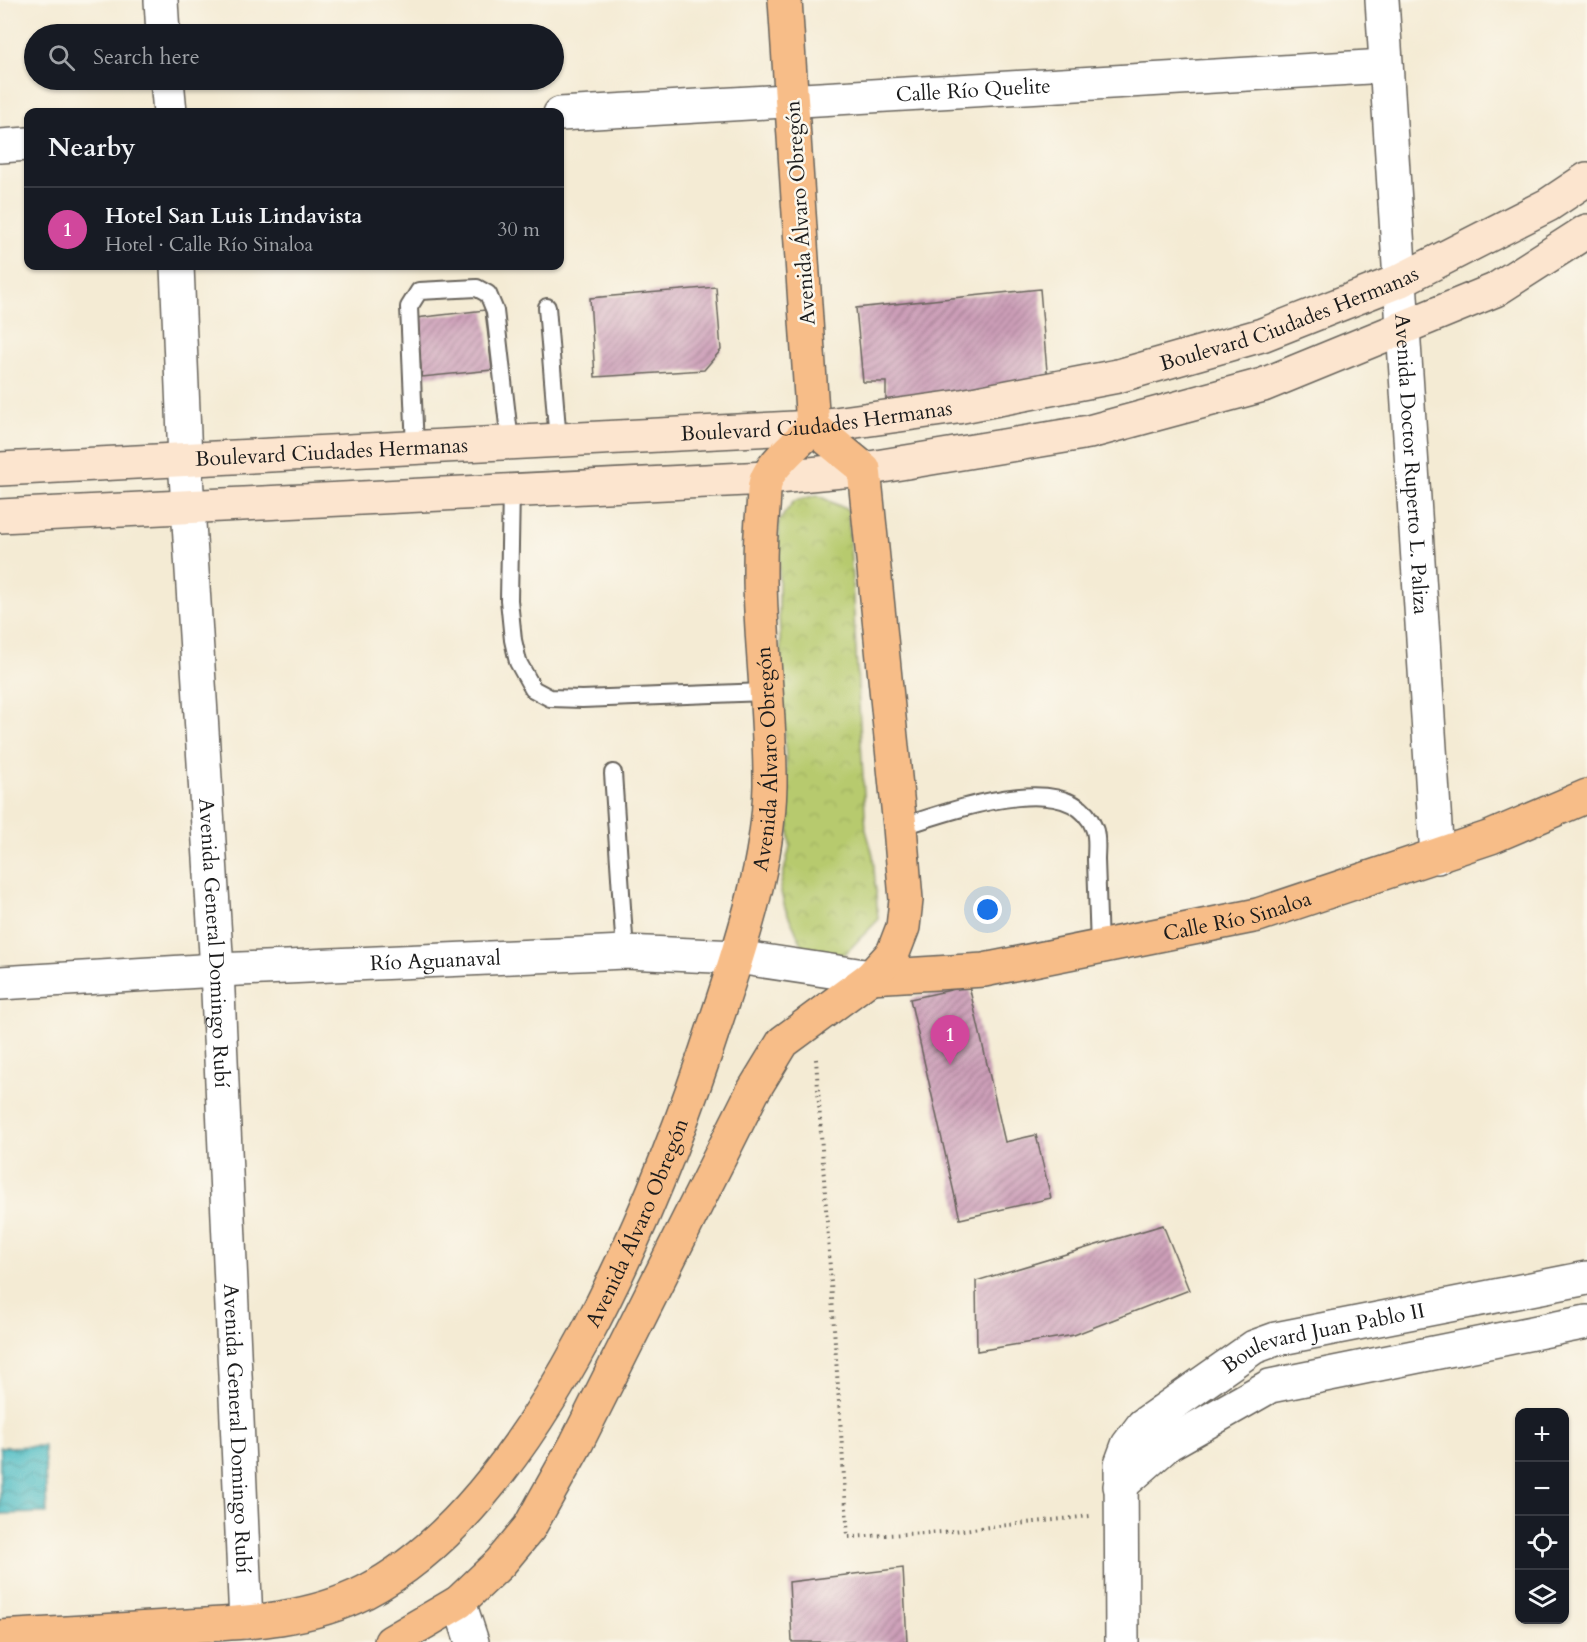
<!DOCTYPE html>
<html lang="en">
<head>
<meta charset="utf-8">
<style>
  body { margin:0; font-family:Cardo,serif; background:#242831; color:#f1f3f6 }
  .controls { position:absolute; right:18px; bottom:18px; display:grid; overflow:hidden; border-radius:12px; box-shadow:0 2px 4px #0004 }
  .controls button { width:54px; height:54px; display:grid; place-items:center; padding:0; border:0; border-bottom:2px solid #363941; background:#171b24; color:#f1f3f6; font:30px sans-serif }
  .you { position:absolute; left:988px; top:910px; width:21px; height:21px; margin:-15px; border:4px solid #fff; border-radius:50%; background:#1a73e8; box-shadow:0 0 0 9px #1a73e833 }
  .badge { display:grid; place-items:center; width:39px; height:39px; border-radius:50%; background:#0b8043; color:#fff; font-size:20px; font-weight:700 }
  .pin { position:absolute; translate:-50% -50px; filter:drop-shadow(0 2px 3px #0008) }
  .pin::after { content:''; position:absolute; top:32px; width:21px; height:18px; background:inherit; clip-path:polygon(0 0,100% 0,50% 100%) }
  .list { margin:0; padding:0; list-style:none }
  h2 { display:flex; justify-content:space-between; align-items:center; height:78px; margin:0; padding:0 24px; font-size:26px }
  h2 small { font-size:20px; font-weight:400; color:#9ea1a6 }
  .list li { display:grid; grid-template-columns:39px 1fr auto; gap:18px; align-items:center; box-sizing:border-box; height:84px; padding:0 24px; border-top:2px solid #363941 }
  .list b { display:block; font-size:22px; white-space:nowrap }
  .list p { margin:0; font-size:20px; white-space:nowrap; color:#9ea1a6 }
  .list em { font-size:20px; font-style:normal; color:#9ea1a6 }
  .icon { flex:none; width:33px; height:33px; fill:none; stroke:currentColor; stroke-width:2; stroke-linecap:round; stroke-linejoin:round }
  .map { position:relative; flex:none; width:1587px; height:1642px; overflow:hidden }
  .search { position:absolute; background:#171b24; box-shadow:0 2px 4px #0004; left:24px; top:24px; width:540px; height:66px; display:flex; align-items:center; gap:15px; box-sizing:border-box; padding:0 21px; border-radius:33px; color:#9ea1a6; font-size:22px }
  .panel { position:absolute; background:#171b24; box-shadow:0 2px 4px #0004; left:24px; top:108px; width:540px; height:162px; border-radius:12px }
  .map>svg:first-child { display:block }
  .park { fill:url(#park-crowns); stroke:#6a7345; stroke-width:1.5 }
  .water { fill:url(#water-waves); stroke:#346c70; stroke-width:1.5 }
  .building { fill:url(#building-hatch) }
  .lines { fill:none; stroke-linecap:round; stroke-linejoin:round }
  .lane-casing { stroke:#68645c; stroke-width:20 }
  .street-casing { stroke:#68645c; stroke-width:36 }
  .secondary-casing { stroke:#68645c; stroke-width:36 }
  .primary-casing { stroke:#68645c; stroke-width:36 }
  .path { stroke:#68645c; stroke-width:4; stroke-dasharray:1.5 4.5; stroke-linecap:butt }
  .lane { stroke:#fff; stroke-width:16 }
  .street { stroke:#fff; stroke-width:33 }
  .secondary { stroke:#fce5cf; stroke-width:33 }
  .primary { stroke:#f7bd88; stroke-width:33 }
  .labels { text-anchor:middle; stroke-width:5; stroke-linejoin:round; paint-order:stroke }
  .street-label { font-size:21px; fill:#1c1c1c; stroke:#fbf7ec }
</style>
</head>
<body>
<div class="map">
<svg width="1587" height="1642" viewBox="0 0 1587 1642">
  <defs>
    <pattern id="park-crowns" width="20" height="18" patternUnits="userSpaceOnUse" patternTransform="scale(1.5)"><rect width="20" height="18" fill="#b7ca6e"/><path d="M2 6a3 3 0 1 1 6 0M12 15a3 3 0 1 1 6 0" fill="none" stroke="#9dad5f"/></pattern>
    <pattern id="water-waves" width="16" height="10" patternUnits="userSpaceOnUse" patternTransform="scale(1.5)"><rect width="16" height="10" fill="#4dbcc3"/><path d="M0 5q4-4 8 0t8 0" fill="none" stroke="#3f989e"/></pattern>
    <pattern id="building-hatch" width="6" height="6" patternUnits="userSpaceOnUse" patternTransform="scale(1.5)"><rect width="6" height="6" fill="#cc9eb8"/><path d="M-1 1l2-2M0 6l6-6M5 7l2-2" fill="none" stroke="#a58095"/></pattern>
  </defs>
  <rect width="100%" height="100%" fill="#fbf7ec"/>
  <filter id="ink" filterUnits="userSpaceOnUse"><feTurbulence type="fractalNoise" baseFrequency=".0167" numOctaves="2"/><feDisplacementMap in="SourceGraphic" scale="12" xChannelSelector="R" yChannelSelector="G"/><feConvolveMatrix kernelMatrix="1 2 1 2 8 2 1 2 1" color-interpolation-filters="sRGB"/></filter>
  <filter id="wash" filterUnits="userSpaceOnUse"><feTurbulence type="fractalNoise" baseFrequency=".008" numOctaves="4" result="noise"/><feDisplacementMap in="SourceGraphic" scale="24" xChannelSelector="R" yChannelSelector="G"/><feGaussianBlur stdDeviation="1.35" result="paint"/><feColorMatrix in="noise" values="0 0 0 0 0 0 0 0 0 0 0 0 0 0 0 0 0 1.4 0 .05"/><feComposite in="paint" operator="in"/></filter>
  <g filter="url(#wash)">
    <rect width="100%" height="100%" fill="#f4ebd4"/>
    <path class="park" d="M 817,495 L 848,510 L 866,830 L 873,855 L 878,920 L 844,955 L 803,947 L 785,908 L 780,888 L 790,846 L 779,613 L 779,521 L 794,501 Z"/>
    <path class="water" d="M 44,1446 L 47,1513 L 0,1514 L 0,1447 Z"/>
    <g id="blocks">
      <g class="building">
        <path d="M 716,287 L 721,350 L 704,370 L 595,377 L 590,298 Z"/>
        <path d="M 1040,289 L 1048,383 L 886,409 L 886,382 L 863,382 L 856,308 Z"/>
        <path d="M 485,310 L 492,370 L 422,377 L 416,318 Z"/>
        <path d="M 969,986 L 1005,1142 L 1036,1135 L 1051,1198 L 960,1219 L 910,999 Z"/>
        <path d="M 1163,1225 L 1189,1290 L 1074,1335 L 977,1351 L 976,1281 Z"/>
        <path d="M 903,1568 L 907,1642 L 792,1642 L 789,1582 Z"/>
      </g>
    </g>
  </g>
  <g filter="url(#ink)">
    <use href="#blocks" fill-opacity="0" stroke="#68645c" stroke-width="1.5"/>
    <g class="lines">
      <g class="lane-casing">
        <g id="lane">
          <path d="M 547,307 L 558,441"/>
          <path d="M 415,448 L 409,307 L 419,291 L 477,288 L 488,294 L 495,311 L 510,443"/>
          <path d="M 511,490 L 509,600 L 513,640 L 518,662 L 533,689 L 550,698 L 582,699 L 765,692"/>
          <path d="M 613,773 L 625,952"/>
          <path d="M 900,827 C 946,813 1070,765 1094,828 C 1098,837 1096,850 1096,860 C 1097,889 1098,918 1099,947"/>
        </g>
      </g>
      <g class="street-casing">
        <g id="street">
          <path d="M 161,0 L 163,34"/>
          <path id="s1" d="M 1382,0 L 1437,857"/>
          <path d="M 167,80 L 170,112"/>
          <path id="s2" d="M 560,114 L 1386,66"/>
          <path d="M 0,146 L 28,144"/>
          <path id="s3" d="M 177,266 L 185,459 L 217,970 L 246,1622"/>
          <path id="s4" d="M 0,983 L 217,970 L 625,952 L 737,957 L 871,977"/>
          <path d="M 1120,1486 L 1168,1444 L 1270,1386 L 1587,1322"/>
          <path d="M 459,1602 L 472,1642"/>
          <path id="s5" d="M 1122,1642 L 1121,1464 L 1128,1445 L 1143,1425 L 1254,1347 L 1276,1339 L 1587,1278"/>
        </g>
      </g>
      <g class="secondary-casing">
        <g id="secondary">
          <path id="s6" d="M 0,469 L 813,427 L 957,407 L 1118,376 L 1262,335 L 1399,281 L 1548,205 L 1587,179"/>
          <path d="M 0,516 L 766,478 L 864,469 L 1089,432 L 1263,385 L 1495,290 L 1587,231"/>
        </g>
      </g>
      <g class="primary-casing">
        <g id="primary">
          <path id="s7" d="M 871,977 L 984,970 L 1258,915 L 1491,837 L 1587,796"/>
          <path id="s8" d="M 0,1637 C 56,1634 112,1630 168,1627 C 235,1623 304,1623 365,1592 C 539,1502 660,1194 718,1015 C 742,942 768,865 770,786 C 771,694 753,602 763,509 C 764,499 763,484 768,476 C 776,460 800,441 813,427 L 785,0"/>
          <path d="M 391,1642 L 459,1602 L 500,1563 L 529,1528 L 576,1444 L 752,1093 L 783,1042 L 871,977 L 893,953 L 903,927 L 906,900 L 900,827 L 864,469 L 813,427"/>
        </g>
      </g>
      <path class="path" d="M 816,1059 L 848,1537 L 944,1532 L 1090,1516"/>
      <use href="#lane" class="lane"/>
      <use href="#street" class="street"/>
      <use href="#secondary" class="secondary"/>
      <use href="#primary" class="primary"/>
    </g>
  </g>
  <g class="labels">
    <g class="street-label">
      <text dy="7" stroke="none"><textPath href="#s2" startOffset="414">Calle Río Quelite</textPath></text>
      <text transform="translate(800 213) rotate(-94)" y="7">Avenida Álvaro Obregón</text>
      <text dy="7" stroke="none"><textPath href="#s6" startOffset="1304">Boulevard Ciudades Hermanas</textPath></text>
      <text dy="7" stroke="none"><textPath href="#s6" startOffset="818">Boulevard Ciudades Hermanas</textPath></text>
      <text dy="7" stroke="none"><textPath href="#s6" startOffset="332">Boulevard Ciudades Hermanas</textPath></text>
      <text dy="7" stroke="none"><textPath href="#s1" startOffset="465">Avenida Doctor Ruperto L. Paliza</textPath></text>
      <text dy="7" stroke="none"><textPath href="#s8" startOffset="1323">Avenida Álvaro Obregón</textPath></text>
      <text dy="7" stroke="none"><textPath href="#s7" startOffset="372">Calle Río Sinaloa</textPath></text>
      <text dy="7" stroke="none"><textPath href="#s3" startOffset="678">Avenida General Domingo Rubí</textPath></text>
      <text dy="7" stroke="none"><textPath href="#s4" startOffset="436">Río Aguanaval</textPath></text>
      <text dy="7" stroke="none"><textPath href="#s8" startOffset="837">Avenida Álvaro Obregón</textPath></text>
      <text dy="7" stroke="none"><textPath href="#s5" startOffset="428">Boulevard Juan Pablo II</textPath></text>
      <text dy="7" stroke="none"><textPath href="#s3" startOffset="1164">Avenida General Domingo Rubí</textPath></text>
    </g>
  </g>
</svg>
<div class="controls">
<button>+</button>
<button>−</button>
<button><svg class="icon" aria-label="locate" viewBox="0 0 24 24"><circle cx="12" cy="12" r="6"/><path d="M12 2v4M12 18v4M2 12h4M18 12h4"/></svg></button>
<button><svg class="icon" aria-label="layers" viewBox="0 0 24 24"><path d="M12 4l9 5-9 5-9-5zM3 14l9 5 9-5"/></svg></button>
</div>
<div class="you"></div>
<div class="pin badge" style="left:950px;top:1065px;background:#d1479c">1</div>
<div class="search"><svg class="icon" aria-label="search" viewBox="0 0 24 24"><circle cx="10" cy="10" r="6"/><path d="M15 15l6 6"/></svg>Search here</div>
<section class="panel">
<h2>Nearby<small></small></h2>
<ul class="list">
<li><span class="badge" style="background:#d1479c">1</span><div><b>Hotel San Luis Lindavista</b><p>Hotel · Calle Río Sinaloa</p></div><em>30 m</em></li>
</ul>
</section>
</div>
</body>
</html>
